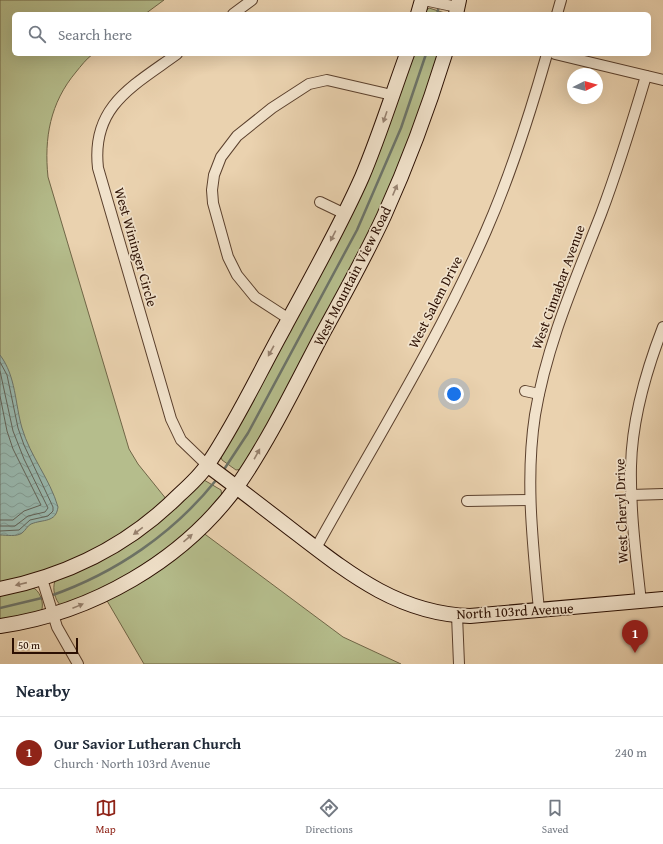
<!DOCTYPE html>
<html lang="en">
<head>
<meta charset="utf-8">
<style>
  body { margin:0; font-family:"Gentium Book Plus",serif; background:#f2f2f3; color:#1f2937 }
  .compass { position:absolute; left:567px; top:68px; width:36px; height:36px; border-radius:50%; background:#fff; box-shadow:0 4px 16px #0002; rotate:85deg }
  .scale { position:absolute; left:12px; bottom:10px; width:66px; box-sizing:border-box; padding-left:4px; border:2px solid #2b0f02; border-top:0; font-size:11px; line-height:14px; white-space:nowrap; color:#2b0f02; -webkit-text-stroke:3px #f1e2cb; paint-order:stroke }
  .you { position:absolute; left:454px; top:394px; width:14px; height:14px; margin:-10px; border:3px solid #fff; border-radius:50%; background:#1a73e8; box-shadow:0 0 0 6px #1a73e833 }
  .badge { display:grid; place-items:center; width:26px; height:26px; border-radius:50%; background:#8f2418; color:#fff; font-size:13px; font-weight:700 }
  .pin { position:absolute; translate:-50% -33px; filter:drop-shadow(0 1px 2px #0008) }
  .pin::after { content:''; position:absolute; top:21px; width:14px; height:12px; background:inherit; clip-path:polygon(0 0,100% 0,50% 100%) }
  .list { margin:0; padding:0; list-style:none }
  h2 { display:flex; justify-content:space-between; align-items:center; height:52px; margin:0; padding:0 16px; font-size:17px }
  h2 small { font-size:13px; font-weight:400; color:#747a83 }
  .list li { display:grid; grid-template-columns:26px 1fr auto; gap:12px; align-items:center; box-sizing:border-box; height:72px; padding:0 16px; border-top:1px solid #e0e1e3 }
  .list b { display:block; font-size:15px; white-space:nowrap }
  .list p { margin:0; font-size:13px; white-space:nowrap; color:#747a83 }
  .list em { font-size:13px; font-style:normal; color:#747a83 }
  .icon { flex:none; width:22px; height:22px; fill:none; stroke:currentColor; stroke-width:2; stroke-linecap:round; stroke-linejoin:round }
  .map { position:relative; flex:none; width:663px; height:664px; overflow:hidden }
  .search { position:absolute; background:#fff; box-shadow:0 4px 16px #0002; left:12px; right:12px; top:12px; height:44px; display:flex; align-items:center; gap:10px; box-sizing:border-box; padding:0 14px; border-radius:6px; color:#747a83; font-size:15px }
  .sheet { height:124px; background:#fff }
  nav { display:flex; justify-content:space-around; align-items:center; box-sizing:border-box; height:56px; border-top:1px solid #e0e1e3; background:#fff; font-size:11px; color:#747a83 }
  nav a { display:grid; justify-items:center; gap:2px }
  nav .on { color:#8f2418 }
  .map>svg:first-child { display:block }
  .green { fill:#b5bd8c; stroke:#706647 }
  .water { fill:url(#water-waves); stroke:#6c7469 }
  .lines { fill:none; stroke-linecap:round; stroke-linejoin:round }
  .shore { stroke:#626358; stroke-width:1 }
  .stream { stroke:#6c7469; stroke-width:2.5 }
  .street-casing { stroke:#5b402d; stroke-width:12 }
  .secondary-casing { stroke:#2b0f02; stroke-width:16 }
  .street { stroke:#f1e2cb; stroke-width:10 }
  .secondary { stroke:#f1e2cb; stroke-width:14 }
  .oneway { fill:#988371 }
  .labels { text-anchor:middle; stroke-width:3.5; stroke-linejoin:round; paint-order:stroke }
  .street-label { font-size:14px; fill:#2b0f02; stroke:#f1e2cb }
</style>
</head>
<body>
<div class="map">
<svg width="663" height="664" viewBox="0 0 663 664">
  <defs>
    <pattern id="water-waves" width="16" height="10" patternUnits="userSpaceOnUse"><rect width="16" height="10" fill="#98b7ad"/><path d="M0 5q4-4 8 0t8 0" fill="none" stroke="#839c93"/></pattern>
  </defs>
  <rect width="100%" height="100%" fill="#ead2af"/>
  <filter id="stains"><feTurbulence type="fractalNoise" baseFrequency=".005" numOctaves="4"/><feColorMatrix values="0 0 0 0 .2 0 0 0 0 .09 0 0 0 0 .02 0 0 0 .5 -.17"/></filter>
  <radialGradient id="worn" r=".72"><stop offset=".6" stop-color="#630" stop-opacity="0"/><stop offset="1" stop-color="#630" stop-opacity=".3"/></radialGradient>
  <g class="green">
    <path d="M 0,0 L 164,0 L 145,14 L 14,14 L 14,54 L 93,54 C 86,59 81,66 76,72 C 50,103 44,138 48,177 L 129,449 L 138,464 L 167,500 L 141,523 L 70,564 L 0,584 Z"/>
    <path d="M 429,8 L 448,14 L 423,14 Z"/>
    <path d="M 412,54 L 440,54 L 383,211 L 294,379 L 242,469 L 236,470 L 222,460 L 221,457 L 260,384 Z"/>
    <path d="M 204,480 L 221,490 L 222,496 L 178,541 L 112,586 L 61,606 C 55,600 52,589 55,581 Z"/>
    <path d="M 202,532 L 343,637 L 401,664 L 144,664 L 106,599 Z"/>
    <path d="M 31,587 C 40,589 45,604 41,612 L 0,622 L 0,594 Z"/>
  </g>
  <path class="water" d="M 0,355 C 16,376 15,404 22,428 C 30,456 50,479 58,507 C 56,523 43,519 31,524 C 27,526 26,530 22,533 C 17,537 6,535 0,535 Z"/>
  <g class="lines">
    <g class="shore">
      <path d="M 0,362 L 7,375 L 18,428 L 24,445 L 53,507 L 53,511 L 48,516 L 30,520 L 19,530 L 0,531"/>
      <path d="M 0,371 L 13,431 L 24,459 L 48,508 L 45,512 L 28,516 L 15,526 L 0,526"/>
      <path d="M 0,396 L 7,431 L 13,449 L 41,505 L 24,511 L 13,520 L 0,520"/>
    </g>
    <g class="stream">
      <path d="M 437,14 L 439,6"/>
      <path d="M 223,471 L 248,433 L 357,230 L 401,128 L 426,54"/>
      <path d="M 50,596 C 116,573 174,533 217,479"/>
      <path d="M 0,608 L 46,597"/>
    </g>
    <g class="street-casing">
      <g id="street">
        <path d="M 424,0 L 457,7"/>
        <path d="M 233,14 L 252,0"/>
        <path d="M 557,14 L 561,0"/>
        <path d="M 177,54 C 133,86 91,106 98,168 L 171,419 L 181,440 L 207,465"/>
        <path d="M 555,54 L 663,80"/>
        <path d="M 320,202 L 345,214"/>
        <path d="M 289,319 L 255,297 L 237,275 L 228,257 L 213,203 L 212,190 L 214,175 L 221,157 L 237,136 L 272,108 L 309,84 L 327,80 L 392,95"/>
        <path d="M 525,391 L 539,394"/>
        <path d="M 631,495 L 663,494"/>
        <path d="M 467,501 L 530,500"/>
        <path d="M 316,548 C 374,443 438,341 486,231 C 511,174 530,114 547,54"/>
        <path d="M 42,579 L 57,627 L 78,664"/>
        <path d="M 641,602 C 636,556 630,511 631,466 C 632,418 646,371 663,327"/>
        <path d="M 539,610 C 533,545 525,480 535,415 C 547,343 575,281 601,214 C 618,169 632,123 646,76"/>
        <path d="M 457,615 L 459,664"/>
      </g>
    </g>
    <g class="secondary-casing">
      <g id="secondary">
        <path d="M 418,14 L 422,0"/>
        <path d="M 456,14 L 459,0"/>
        <path d="M 207,465 C 238,488 269,512 300,536 C 352,576 401,614 470,616 L 663,599"/>
        <path d="M 0,589 C 69,575 129,545 179,495 C 189,486 200,476 208,464 C 237,421 259,373 284,328 C 311,278 339,229 362,177 C 379,137 392,95 407,54"/>
        <path d="M 0,626 C 92,613 183,561 238,485 C 271,437 297,382 324,331 C 345,293 366,255 384,216 C 408,163 428,109 445,54"/>
      </g>
    </g>
    <use href="#street" class="street"/>
    <use href="#secondary" class="secondary"/>
  </g>
  <defs><path id="oneway-solid" d="M-6-.8H1V-3.2L6.5 0L1 3.2V.8H-6Z"/></defs>
  <g class="oneway">
    <use href="#oneway-solid" transform="translate(385 117) rotate(109)"/>
    <use href="#oneway-solid" transform="translate(395 190) rotate(-67)"/>
    <use href="#oneway-solid" transform="translate(333 236) rotate(117)"/>
    <use href="#oneway-solid" transform="translate(271 351) rotate(119)"/>
    <use href="#oneway-solid" transform="translate(257 454) rotate(-61)"/>
    <use href="#oneway-solid" transform="translate(138 531) rotate(143)"/>
    <use href="#oneway-solid" transform="translate(188 538) rotate(-41)"/>
    <use href="#oneway-solid" transform="translate(21 584) rotate(167)"/>
    <use href="#oneway-solid" transform="translate(78 606) rotate(-22)"/>
  </g>
  <g class="labels">
    <g class="street-label">
      <text transform="translate(136 247) rotate(74)" y="5">West Wininger Circle</text>
      <text transform="translate(352 276) rotate(-63)" y="5">West Mountain View Road</text>
      <text transform="translate(558 287) rotate(-70)" y="5">West Cinnabar Avenue</text>
      <text transform="translate(435 302) rotate(-63)" y="5">West Salem Drive</text>
      <text transform="translate(621 511) rotate(-92)" y="5">West Cheryl Drive</text>
      <text transform="translate(515 611) rotate(-3)" y="5">North 103rd Avenue</text>
    </g>
  </g>
  <rect width="100%" height="100%" filter="url(#stains)"/>
  <rect width="100%" height="100%" fill="url(#worn)"/>
</svg>
<svg class="compass" viewBox="-18 -18 36 36"><path d="M0-13l5 13h-10z" fill="#e53935"/><path d="M0 13l5-13h-10z" fill="#747a83"/></svg>
<div class="scale">50 m</div>
<div class="you"></div>
<div class="pin badge" style="left:635px;top:653px">1</div>
<div class="search"><svg class="icon" aria-label="search" viewBox="0 0 24 24"><circle cx="10" cy="10" r="6"/><path d="M15 15l6 6"/></svg>Search here</div>
</div>
<section class="sheet">
<h2>Nearby<small></small></h2>
<ul class="list">
<li><span class="badge">1</span><div><b>Our Savior Lutheran Church</b><p>Church · North 103rd Avenue</p></div><em>240 m</em></li>
</ul>
</section>
<nav>
<a class="on"><svg class="icon" aria-label="map" viewBox="0 0 24 24"><path d="M3 6l6-2 6 2 6-2v14l-6 2-6-2-6 2zM9 4v14M15 6v14"/></svg>Map</a>
<a><svg class="icon" aria-label="directions" viewBox="0 0 24 24"><path d="M12 3l9 9-9 9-9-9zM9 14v-3h6M13 9l2 2-2 2"/></svg>Directions</a>
<a><svg class="icon" aria-label="saved" viewBox="0 0 24 24"><path d="M7 4h10v16l-5-4-5 4z"/></svg>Saved</a>
</nav>
</body>
</html>
